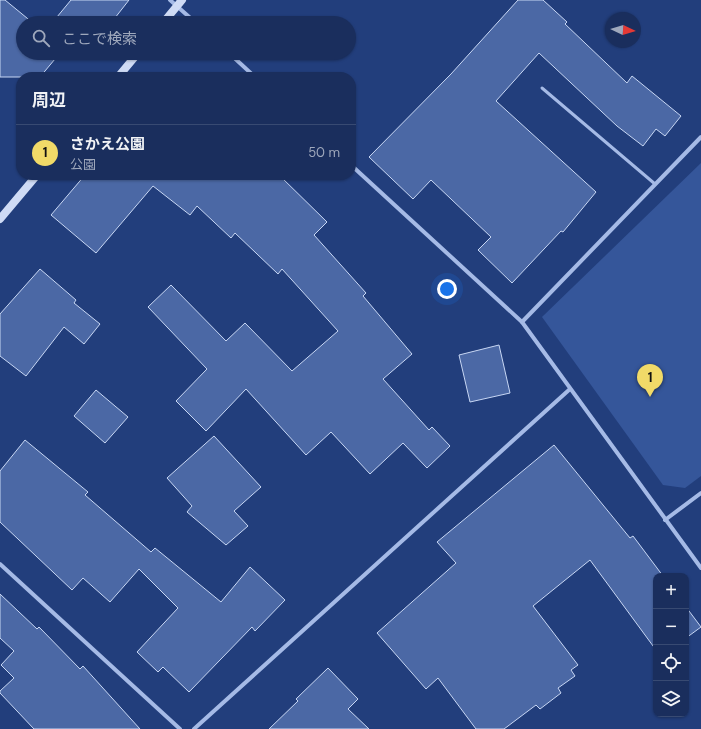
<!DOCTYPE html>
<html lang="ja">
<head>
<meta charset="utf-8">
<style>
  body { margin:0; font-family:"DM Sans","Noto Sans JP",sans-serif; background:#273a66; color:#f1f3f6 }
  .controls { position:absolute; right:12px; bottom:12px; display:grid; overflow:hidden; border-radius:8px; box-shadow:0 1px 3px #0004 }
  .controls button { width:36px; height:36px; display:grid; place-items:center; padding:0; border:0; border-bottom:1px solid #384a72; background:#1a2e5d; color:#f1f3f6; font:20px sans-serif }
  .compass { position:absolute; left:605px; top:12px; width:36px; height:36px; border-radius:50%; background:#1a2e5d; box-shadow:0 1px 3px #0004; rotate:94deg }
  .you { position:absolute; left:447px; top:289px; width:14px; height:14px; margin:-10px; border:3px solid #fff; border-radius:50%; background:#1a73e8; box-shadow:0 0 0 6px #1a73e833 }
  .badge { display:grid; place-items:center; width:26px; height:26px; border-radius:50%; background:#f1da68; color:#111; font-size:13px; font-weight:700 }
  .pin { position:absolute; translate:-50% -33px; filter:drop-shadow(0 1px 2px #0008) }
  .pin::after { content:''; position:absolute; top:21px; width:14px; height:12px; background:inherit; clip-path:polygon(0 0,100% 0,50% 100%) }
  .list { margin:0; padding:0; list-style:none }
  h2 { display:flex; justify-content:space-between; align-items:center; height:52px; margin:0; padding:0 16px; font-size:17px }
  h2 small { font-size:13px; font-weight:400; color:#9fa8bc }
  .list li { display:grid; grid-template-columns:26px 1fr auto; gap:12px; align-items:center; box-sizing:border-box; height:56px; padding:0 16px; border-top:1px solid #384a72 }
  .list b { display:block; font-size:15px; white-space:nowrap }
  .list p { margin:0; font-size:13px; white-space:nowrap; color:#9fa8bc }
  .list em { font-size:13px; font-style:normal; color:#9fa8bc }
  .icon { flex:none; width:22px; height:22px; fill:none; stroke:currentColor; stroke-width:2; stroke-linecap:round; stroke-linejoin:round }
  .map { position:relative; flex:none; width:701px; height:729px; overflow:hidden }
  .search { position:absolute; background:#1a2e5d; box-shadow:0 1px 3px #0004; left:16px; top:16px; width:340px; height:44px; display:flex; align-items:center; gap:10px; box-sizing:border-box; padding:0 14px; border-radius:22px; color:#9fa8bc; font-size:15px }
  .panel { position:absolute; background:#1a2e5d; box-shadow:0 1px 3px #0004; left:16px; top:72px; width:340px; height:108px; border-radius:16px }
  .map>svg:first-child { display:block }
  .green { fill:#35569a }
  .building { fill:#4b68a5; stroke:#c8d7f4 }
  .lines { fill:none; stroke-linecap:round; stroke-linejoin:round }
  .lane { stroke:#a5bae6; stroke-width:3 }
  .street { stroke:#a5bae6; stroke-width:4 }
  .secondary { stroke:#cfdbf5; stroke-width:8 }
</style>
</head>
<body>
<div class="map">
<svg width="701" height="729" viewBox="0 0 701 729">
  <rect width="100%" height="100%" fill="#223e7c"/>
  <path class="green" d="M 701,163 L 701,476 L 685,488 L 663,485 L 542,317 Z"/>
  <g class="building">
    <path d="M 0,0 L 5,0 L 33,23 L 23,23 L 23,53 L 60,53 L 40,77 L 0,77 Z"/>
    <path d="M 71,0 L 129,0 L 111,23 L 52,23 Z"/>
    <path d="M 518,0 L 543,0 L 567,22 L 565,24 L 627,83 L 632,76 L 681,116 L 665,136 L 656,129 L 643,146 L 617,126 L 539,53 L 496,101 L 596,192 L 563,232 L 561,231 L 512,283 L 478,250 L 491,237 L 431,180 L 413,199 L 369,157 L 451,74 Z"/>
    <path d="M 85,175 L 279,175 L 327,222 L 314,235 L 366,293 L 363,296 L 412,354 L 383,379 L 429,430 L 432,427 L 450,446 L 427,468 L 403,443 L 370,474 L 331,432 L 306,455 L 246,389 L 206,431 L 176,401 L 207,369 L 148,307 L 171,285 L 226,341 L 245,323 L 292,371 L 338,331 L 282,269 L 278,274 L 235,233 L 231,238 L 197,206 L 190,215 L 153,186 L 96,253 L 51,215 Z"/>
    <path d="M 40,269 L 76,300 L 74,303 L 100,324 L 84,344 L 64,327 L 26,376 L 0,356 L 0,314 Z"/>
    <path d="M 499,345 L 510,393 L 470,402 L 459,355 Z"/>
    <path d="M 96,390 L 128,417 L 105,443 L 74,416 Z"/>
    <path d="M 214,436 L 261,487 L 234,511 L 248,526 L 226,545 L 187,512 L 192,506 L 167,478 Z"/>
    <path d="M 25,440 L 88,492 L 85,495 L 151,552 L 155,548 L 221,602 L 250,567 L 285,600 L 255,631 L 252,627 L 189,692 L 163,667 L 158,672 L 137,652 L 178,608 L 139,569 L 110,602 L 83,578 L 72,590 L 0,522 L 0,471 Z"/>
    <path d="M 554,445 L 630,538 L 633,536 L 663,576 L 656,576 L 656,650 L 590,560 L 533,606 L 578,665 L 571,670 L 575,676 L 558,688 L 561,693 L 540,709 L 536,705 L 504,729 L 476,729 L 438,678 L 426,689 L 377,633 L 456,563 L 437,542 Z"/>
    <path d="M 0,594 L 37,629 L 39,627 L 80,669 L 83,666 L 140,729 L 34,729 L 0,693 L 0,691 L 14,678 L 1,665 L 14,651 L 0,638 Z"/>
    <path d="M 686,607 L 701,627 L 686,638 Z"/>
    <path d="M 328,668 L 358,699 L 348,709 L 369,729 L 269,729 L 298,701 L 296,699 Z"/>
  </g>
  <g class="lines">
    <path class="lane" d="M 542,88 L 655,184"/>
    <g class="street">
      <path d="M 170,0 L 196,23"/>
      <path d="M 229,53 L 255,77"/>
      <path d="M 351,165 L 522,322 L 701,568"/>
      <path d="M 522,322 L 701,137"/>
      <path d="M 665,520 L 701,493"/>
      <path d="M 0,564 L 180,729"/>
      <path d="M 194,729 L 570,389"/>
    </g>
    <g class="secondary">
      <path d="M 163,23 L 182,0"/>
      <path d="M 118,77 L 138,53"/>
      <path d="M 0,219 L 37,175"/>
    </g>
  </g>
</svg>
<div class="controls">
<button>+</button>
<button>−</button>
<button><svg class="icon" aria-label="locate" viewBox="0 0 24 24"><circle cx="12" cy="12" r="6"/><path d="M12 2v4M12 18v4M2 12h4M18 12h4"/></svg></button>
<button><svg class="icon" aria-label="layers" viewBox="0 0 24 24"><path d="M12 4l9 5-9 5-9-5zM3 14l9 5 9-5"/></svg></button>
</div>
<svg class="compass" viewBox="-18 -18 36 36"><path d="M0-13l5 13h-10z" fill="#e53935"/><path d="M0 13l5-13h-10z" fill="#9fa8bc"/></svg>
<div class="you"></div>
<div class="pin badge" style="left:650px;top:397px">1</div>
<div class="search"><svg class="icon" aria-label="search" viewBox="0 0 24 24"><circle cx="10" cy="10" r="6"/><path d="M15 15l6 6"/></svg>ここで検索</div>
<section class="panel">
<h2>周辺<small></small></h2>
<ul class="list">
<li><span class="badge">1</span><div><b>さかえ公園</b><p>公園</p></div><em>50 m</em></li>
</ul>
</section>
</div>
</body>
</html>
